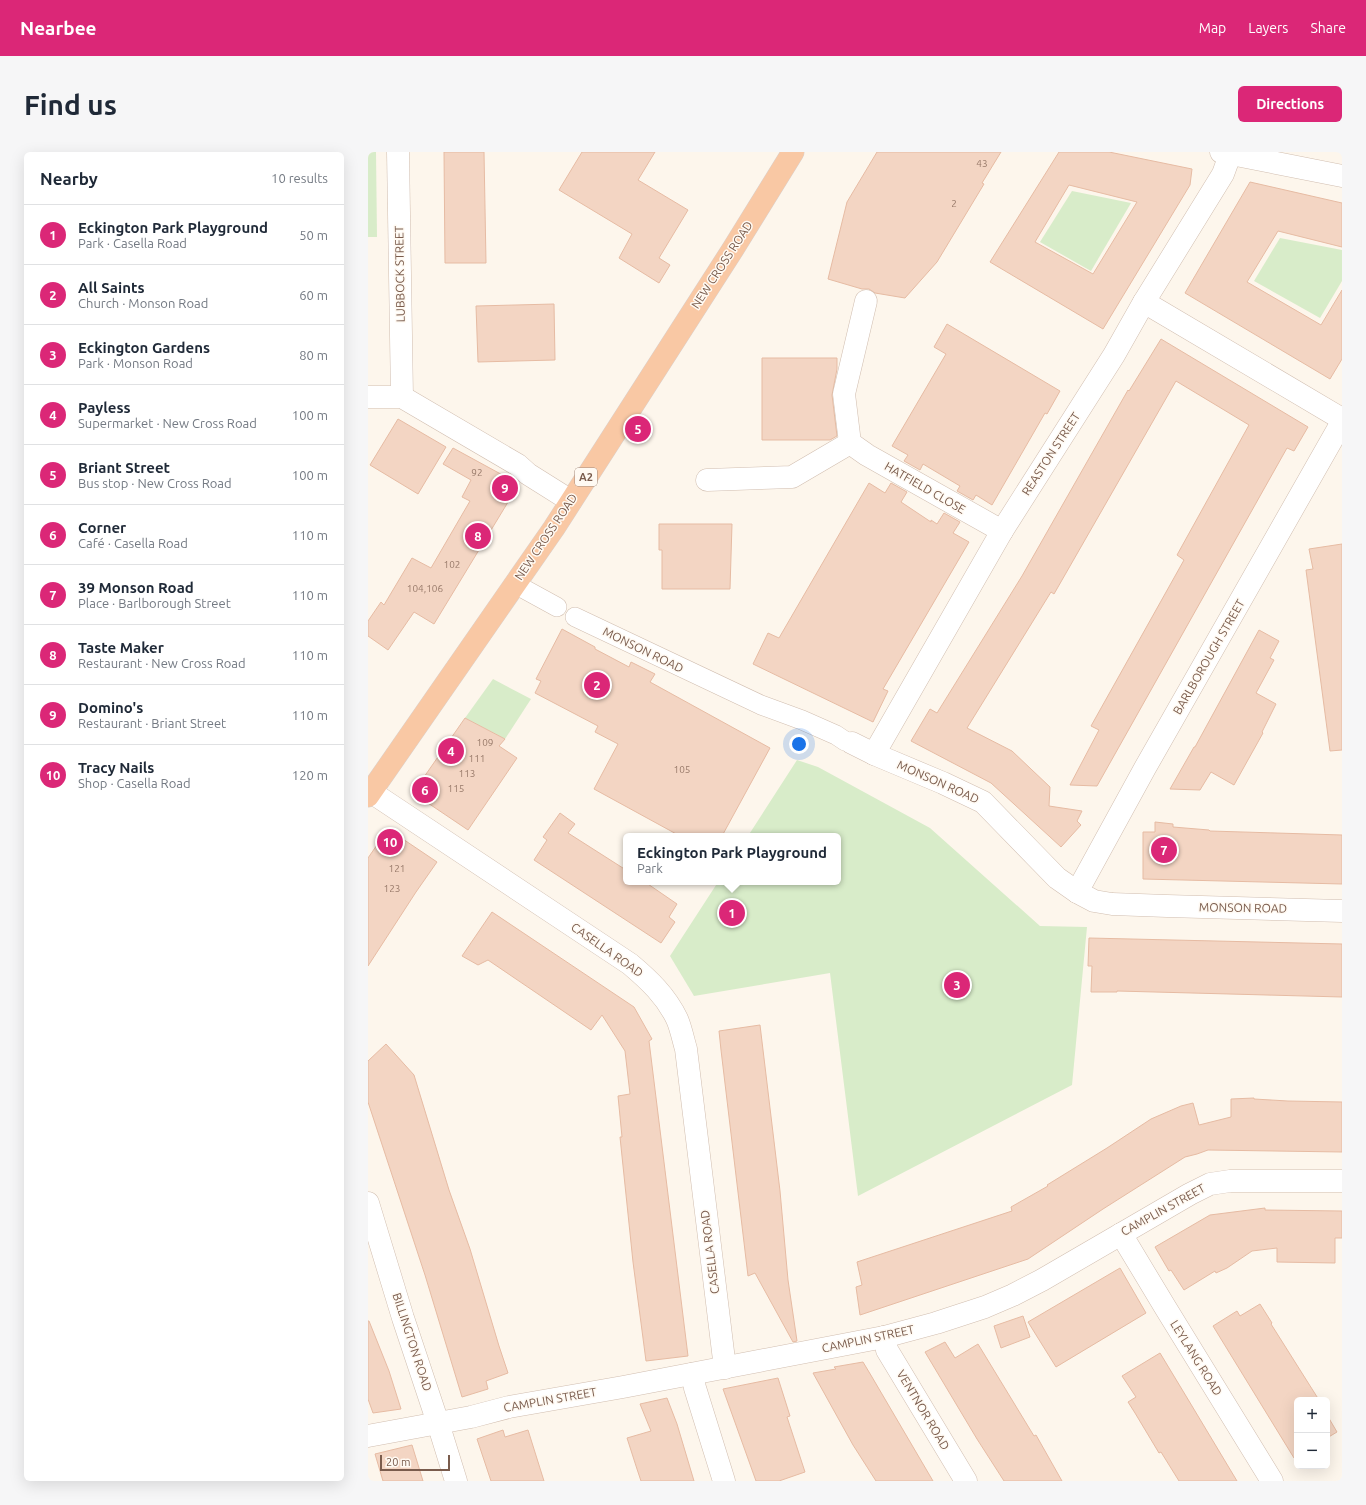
<!DOCTYPE html>
<html lang="en">
<head>
<meta charset="utf-8">
<style>
  body { margin:0; font-family:Ubuntu,sans-serif; background:#f6f6f7; color:#1f2937 }
  .controls { position:absolute; right:12px; bottom:12px; display:grid; overflow:hidden; border-radius:6px; box-shadow:0 4px 16px #0002 }
  .controls button { width:36px; height:36px; display:grid; place-items:center; padding:0; border:0; border-bottom:1px solid #e0e1e3; background:#fff; color:#1f2937; font:20px sans-serif }
  .scale { position:absolute; left:12px; bottom:10px; width:70px; box-sizing:border-box; padding-left:4px; border:2px solid #7a5c4d; border-top:0; font-size:11px; line-height:14px; white-space:nowrap; color:#7a5c4d; -webkit-text-stroke:3px #fffaf3; paint-order:stroke }
  .you { position:absolute; left:431px; top:592px; width:14px; height:14px; margin:-10px; border:3px solid #fff; border-radius:50%; background:#1a73e8; box-shadow:0 0 0 6px #1a73e833 }
  .badge { display:grid; place-items:center; width:26px; height:26px; border-radius:50%; background:#db2777; color:#fff; font-size:13px; font-weight:700 }
  .pin { position:absolute; translate:-50% -50%; border:2px solid #fff; box-shadow:0 1px 4px #0006 }
  .popup { position:absolute; left:255px; top:681px; width:218px; height:52px; box-sizing:border-box; display:grid; place-content:center; border-radius:6px; background:#fff; filter:drop-shadow(0 1px 3px #0005); font-size:13px; white-space:nowrap; color:#747a83 }
  .popup b { font-size:15px; color:#1f2937 }
  .popup::after { content:''; position:absolute; left:50%; top:100%; margin-left:-8px; border:8px solid transparent; border-top-color:#fff }
  .list { margin:0; padding:0; list-style:none }
  h2 { display:flex; justify-content:space-between; align-items:center; height:52px; margin:0; padding:0 16px; font-size:17px }
  h2 small { font-size:13px; font-weight:400; color:#747a83 }
  .list li { display:grid; grid-template-columns:26px 1fr auto; gap:12px; align-items:center; box-sizing:border-box; height:60px; padding:0 16px; border-top:1px solid #e0e1e3 }
  .list b { display:block; font-size:15px; white-space:nowrap }
  .list p { margin:0; font-size:13px; white-space:nowrap; color:#747a83 }
  .list em { font-size:13px; font-style:normal; color:#747a83 }
  .map { position:relative; flex:none; width:974px; height:1329px; overflow:hidden; border-radius:6px }
  header { display:flex; align-items:center; gap:24px; box-sizing:border-box; height:56px; padding:0 20px; background:#db2777; color:#fff }
  header strong { font-size:19px }
  nav { display:flex; gap:22px; margin-inline-start:auto; font-size:14px }
  .intro { display:flex; align-items:center; justify-content:space-between; box-sizing:border-box; height:96px; padding:0 24px }
  h1 { margin:0; font-size:28px }
  .button { padding:10px 18px; border-radius:6px; background:#db2777; color:#fff; font-size:14px; font-weight:700 }
  main { display:flex; gap:24px; padding:0 24px }
  aside { flex:1; background:#fff; border-radius:6px; box-shadow:0 4px 16px #0002 }
  .map>svg:first-child { display:block }
  .green { fill:#d8ecc9 }
  .building { fill:#f3d5c3; stroke:#e6bba3; fill-rule:evenodd }
  .lines { fill:none; stroke-linecap:round; stroke-linejoin:round }
  .pedestrian-casing { stroke:#d1beb0; stroke-width:20 }
  .minor-casing { stroke:#d1beb0; stroke-width:23 }
  .trunk-casing { stroke:#dad1cd; stroke-width:23 }
  .pedestrian { stroke:#fff; stroke-width:19 }
  .minor { stroke:#fff; stroke-width:22 }
  .trunk { stroke:#f9c8a4; stroke-width:22 }
  .labels { text-anchor:middle; stroke-width:3; stroke-linejoin:round; paint-order:stroke }
  .number-label { font-size:10px; fill:#987a6a }
  .shield { fill:#fffaf3; stroke:#a28b7f; stroke-width:1 }
  .shield-label { font-size:11px; font-weight:bold; fill:#7a5c4d }
  .street-label { font-size:12px; fill:#7a5c4d; stroke:#fffaf3 }
</style>
</head>
<body>
<header>
<strong>Nearbee</strong>
<nav><a>Map</a><a>Layers</a><a>Share</a></nav>
</header>
<div class="intro"><h1>Find us</h1><a class="button">Directions</a></div>
<main>
<aside>
<h2>Nearby<small>10 results</small></h2>
<ul class="list">
<li><span class="badge">1</span><div><b>Eckington Park Playground</b><p>Park · Casella Road</p></div><em>50 m</em></li>
<li><span class="badge">2</span><div><b>All Saints</b><p>Church · Monson Road</p></div><em>60 m</em></li>
<li><span class="badge">3</span><div><b>Eckington Gardens</b><p>Park · Monson Road</p></div><em>80 m</em></li>
<li><span class="badge">4</span><div><b>Payless</b><p>Supermarket · New Cross Road</p></div><em>100 m</em></li>
<li><span class="badge">5</span><div><b>Briant Street</b><p>Bus stop · New Cross Road</p></div><em>100 m</em></li>
<li><span class="badge">6</span><div><b>Corner</b><p>Café · Casella Road</p></div><em>110 m</em></li>
<li><span class="badge">7</span><div><b>39 Monson Road</b><p>Place · Barlborough Street</p></div><em>110 m</em></li>
<li><span class="badge">8</span><div><b>Taste Maker</b><p>Restaurant · New Cross Road</p></div><em>110 m</em></li>
<li><span class="badge">9</span><div><b>Domino's</b><p>Restaurant · Briant Street</p></div><em>110 m</em></li>
<li><span class="badge">10</span><div><b>Tracy Nails</b><p>Shop · Casella Road</p></div><em>120 m</em></li>
</ul>
</aside>
<div class="map">
<svg width="974" height="1329" viewBox="0 0 974 1329">
  <rect width="100%" height="100%" fill="#fdf6ec"/>
  <g class="green">
    <path d="M 0,0 L 8,0 L 9,85 L 0,85 Z"/>
    <path d="M 704,39 L 763,51 L 723,119 L 672,90 Z"/>
    <path d="M 912,86 L 974,98 L 974,129 L 952,166 L 886,129 Z"/>
    <path d="M 125,527 L 163,547 L 137,587 L 97,566 Z"/>
    <path d="M 429,608 L 450,615 L 562,676 L 672,774 L 719,775 L 704,933 L 490,1044 L 462,821 L 326,844 L 302,804 L 350,730 L 470,730 L 470,684 L 380,684 Z"/>
  </g>
  <g class="building">
    <path d="M 76,0 L 116,0 L 118,111 L 77,111 Z"/>
    <path d="M 214,0 L 287,0 L 270,28 L 320,58 L 291,106 L 302,113 L 291,131 L 251,106 L 264,82 L 191,38 Z"/>
    <path d="M 509,0 L 633,0 L 614,31 L 616,32 L 569,110 L 537,146 L 507,141 L 501,137 L 494,137 L 460,127 L 479,50 Z"/>
    <path d="M 691,0 L 741,0 L 824,17 L 822,33 L 735,177 L 622,110 ZM 701,33 L 769,50 L 725,122 L 667,90 Z"/>
    <path d="M 882,30 L 974,51 L 974,95 L 910,79 L 879,130 L 953,173 L 974,138 L 974,207 L 962,227 L 817,141 Z"/>
    <path d="M 186,152 L 187,208 L 110,210 L 108,154 Z"/>
    <path d="M 579,172 L 692,239 L 679,262 L 677,261 L 624,353 L 608,343 L 605,348 L 589,339 L 592,334 L 555,312 L 552,318 L 536,309 L 540,303 L 524,294 L 578,202 L 566,195 Z"/>
    <path d="M 793,187 L 940,275 L 926,299 L 919,296 L 729,634 L 702,633 L 731,578 L 723,574 L 816,408 L 809,403 L 881,273 L 808,229 L 686,442 L 683,440 L 599,576 L 644,599 L 682,635 L 681,654 L 714,659 L 709,669 L 713,673 L 693,695 L 623,631 L 543,589 L 562,557 L 569,561 L 654,424 L 760,238 L 761,239 Z"/>
    <path d="M 394,206 L 469,206 L 469,217 L 464,243 L 469,284 L 462,288 L 394,288 Z"/>
    <path d="M 30,267 L 78,295 L 50,342 L 2,313 Z"/>
    <path d="M 85,296 L 151,332 L 66,472 L 46,460 L 20,498 L 0,484 L 0,469 L 13,450 L 16,453 L 44,406 L 63,416 L 102,349 L 94,345 L 103,328 L 75,312 Z"/>
    <path d="M 501,331 L 517,341 L 523,331 L 539,340 L 533,350 L 563,370 L 563,368 L 569,372 L 576,361 L 592,370 L 585,381 L 601,390 L 515,537 L 520,539 L 505,570 L 385,512 L 400,481 L 411,486 Z"/>
    <path d="M 291,372 L 364,372 L 362,437 L 294,437 L 294,398 L 291,398 Z"/>
    <path d="M 974,392 L 974,598 L 962,599 L 938,418 L 945,417 L 941,397 Z"/>
    <path d="M 194,477 L 227,495 L 227,497 L 261,515 L 263,510 L 287,522 L 282,530 L 402,596 L 354,684 L 312,684 L 226,637 L 250,592 L 227,580 L 230,574 L 167,541 L 173,529 L 168,527 Z"/>
    <path d="M 891,478 L 911,489 L 902,506 L 906,508 L 888,541 L 908,552 L 894,580 L 895,581 L 866,633 L 843,620 L 832,638 L 802,637 L 826,595 L 827,595 Z"/>
    <path d="M 97,566 L 137,587 L 131,594 L 149,606 L 100,678 L 51,645 L 47,638 Z"/>
    <path d="M 192,661 L 207,672 L 200,681 L 258,718 L 258,730 L 277,730 L 309,752 L 301,765 L 307,770 L 293,791 L 166,708 L 179,688 L 175,685 Z"/>
    <path d="M 787,670 L 805,672 L 805,675 L 841,678 L 842,679 L 974,683 L 974,732 L 775,727 L 775,680 L 787,680 Z"/>
    <path d="M 20,677 L 69,710 L 48,740 L 0,814 L 0,706 Z"/>
    <path d="M 124,760 L 266,855 L 284,887 L 281,889 L 320,1204 L 278,1209 L 265,1110 L 252,985 L 254,985 L 250,944 L 262,942 L 257,899 L 234,863 L 223,878 L 120,808 L 110,813 L 94,804 Z"/>
    <path d="M 721,786 L 974,792 L 974,845 L 749,839 L 749,840 L 723,840 L 724,814 L 720,814 Z"/>
    <path d="M 392,873 L 412,1039 L 420,1128 L 429,1189 L 425,1190 L 387,1121 L 380,1124 L 353,898 L 351,879 Z"/>
    <path d="M 18,892 L 46,923 L 81,1038 L 102,1097 L 131,1194 L 140,1221 L 118,1229 L 120,1237 L 94,1245 L 57,1123 L 0,950 L 0,909 Z"/>
    <path d="M 886,946 L 886,947 L 920,949 L 974,950 L 974,1000 L 840,998 L 829,1002 L 817,1005 L 735,1057 L 660,1107 L 492,1163 L 488,1135 L 494,1133 L 489,1110 L 644,1059 L 643,1055 L 680,1034 L 679,1033 L 739,996 L 783,967 L 813,954 L 825,951 L 831,973 L 863,965 L 863,947 Z"/>
    <path d="M 897,1056 L 897,1058 L 974,1059 L 974,1086 L 967,1086 L 967,1111 L 909,1110 L 909,1096 L 884,1099 L 859,1116 L 848,1121 L 847,1119 L 816,1138 L 803,1118 L 801,1119 L 787,1095 L 842,1063 Z"/>
    <path d="M 752,1116 L 778,1161 L 688,1215 L 660,1170 Z"/>
    <path d="M 892,1152 L 904,1171 L 903,1172 L 951,1248 L 929,1248 L 929,1305 L 926,1306 L 845,1174 L 869,1159 L 872,1164 Z"/>
    <path d="M 655,1164 L 662,1185 L 633,1196 L 626,1174 Z"/>
    <path d="M 0,1169 L 1,1169 L 21,1219 L 33,1257 L 5,1261 L 0,1247 Z"/>
    <path d="M 577,1190 L 587,1206 L 610,1192 L 666,1284 L 668,1283 L 694,1329 L 636,1329 L 609,1287 L 557,1200 Z"/>
    <path d="M 792,1201 L 821,1249 L 869,1329 L 811,1329 L 793,1300 L 791,1301 L 767,1261 L 760,1250 L 768,1245 L 754,1224 Z"/>
    <path d="M 495,1210 L 504,1225 L 565,1329 L 508,1329 L 485,1293 L 445,1221 L 468,1217 L 466,1215 Z"/>
    <path d="M 410,1226 L 422,1264 L 419,1265 L 437,1320 L 411,1329 L 388,1329 L 355,1237 Z"/>
    <path d="M 299,1246 L 309,1272 L 326,1329 L 273,1329 L 269,1317 L 259,1286 L 283,1279 L 272,1252 Z"/>
    <path d="M 959,1263 L 969,1280 L 959,1286 Z"/>
    <path d="M 135,1278 L 137,1285 L 160,1278 L 176,1329 L 123,1329 L 109,1287 Z"/>
    <path d="M 44,1293 L 55,1329 L 15,1329 L 7,1302 Z"/>
  </g>
  <g class="lines">
    <g class="pedestrian-casing">
      <g id="pedestrian">
        <path d="M 147,432 L 189,455"/>
        <path d="M 207,465 L 393,553 L 434,568 L 468,583 L 477,589 L 484,591"/>
      </g>
    </g>
    <g class="minor-casing">
      <g id="minor">
        <path d="M 30,0 L 34,245"/>
        <path d="M 853,0 L 974,24"/>
        <path d="M 776,150 L 974,267"/>
        <path d="M 0,245 L 34,245 L 150,313 L 160,322 L 203,349"/>
        <path d="M 482,291 L 476,242 L 498,149"/>
        <path d="M 339,328 L 424,325 L 482,291 L 499,303 L 634,379"/>
        <path d="M 484,591 L 506,602 L 575,631 L 615,650 L 689,726 L 709,740 L 726,749 L 744,752 L 799,754 L 974,759"/>
        <path d="M 506,602 L 634,379 L 746,203 L 776,150 L 855,22 L 863,0"/>
        <path d="M 3,640 L 262,812 C 281,828 298,844 309,867 C 313,876 315,887 318,897 L 357,1216"/>
        <path d="M 709,740 L 777,616 L 974,270"/>
        <path d="M 0,1051 L 35,1166 L 70,1271 L 88,1329"/>
        <path d="M 753,1082 L 797,1155 L 904,1329"/>
        <path d="M 516,1185 L 519,1198 L 598,1329"/>
        <path d="M 324,1222 L 327,1236 L 356,1329"/>
        <path d="M 0,1284 L 103,1265 L 141,1255 L 255,1235 L 516,1185 L 568,1171 L 617,1155 L 645,1143 L 674,1128 L 822,1042 L 842,1032 L 862,1029 L 974,1029"/>
      </g>
    </g>
    <g class="trunk-casing">
      <path id="trunk" d="M 0,644 L 186,376 L 365,97 L 425,0"/>
    </g>
    <use href="#pedestrian" class="pedestrian"/>
    <use href="#minor" class="minor"/>
    <use href="#trunk" class="trunk"/>
  </g>
  <g class="labels">
    <g class="number-label">
      <text x="614" y="15">43</text>
      <text x="586" y="55">2</text>
      <text x="109" y="324">92</text>
      <text x="84" y="416">102</text>
      <text x="57" y="440">104,106</text>
      <text x="117" y="594">109</text>
      <text x="109" y="610">111</text>
      <text x="314" y="621">105</text>
      <text x="99" y="625">113</text>
      <text x="88" y="640">115</text>
      <text x="29" y="720">121</text>
      <text x="24" y="740">123</text>
    </g>
    <rect class="shield" x="207" y="316" width="22" height="18" rx="3"/>
    <g class="shield-label">
      <text x="218" y="329">A2</text>
    </g>
    <g class="street-label">
      <text transform="translate(354 113) rotate(-57)" y="4">NEW CROSS ROAD</text>
      <text transform="translate(32 122) rotate(-91)" y="4">LUBBOCK STREET</text>
      <text transform="translate(683 302) rotate(-57)" y="4">REASTON STREET</text>
      <text transform="translate(557 336) rotate(30)" y="4">HATFIELD CLOSE</text>
      <text transform="translate(178 385) rotate(-56)" y="4">NEW CROSS ROAD</text>
      <text transform="translate(275 498) rotate(26)" y="4">MONSON ROAD</text>
      <text transform="translate(841 505) rotate(-60)" y="4">BARLBOROUGH STREET</text>
      <text transform="translate(570 630) rotate(24)" y="4">MONSON ROAD</text>
      <text transform="translate(875 756) rotate(1)" y="4">MONSON ROAD</text>
      <text transform="translate(239 798) rotate(35)" y="4">CASELLA ROAD</text>
      <text transform="translate(795 1058) rotate(-29)" y="4">CAMPLIN STREET</text>
      <text transform="translate(342 1100) rotate(-97)" y="4">CASELLA ROAD</text>
      <text transform="translate(500 1187) rotate(-12)" y="4">CAMPLIN STREET</text>
      <text transform="translate(44 1190) rotate(72)" y="4">BILLINGTON ROAD</text>
      <text transform="translate(828 1206) rotate(58)" y="4">LEYLANG ROAD</text>
      <text transform="translate(182 1248) rotate(-10)" y="4">CAMPLIN STREET</text>
      <text transform="translate(555 1258) rotate(59)" y="4">VENTNOR ROAD</text>
    </g>
  </g>
</svg>
<div class="controls">
<button>+</button>
<button>−</button>
</div>
<div class="scale">20 m</div>
<div class="you"></div>
<div class="pin badge" style="left:364px;top:761px">1</div>
<div class="popup"><b>Eckington Park Playground</b>Park</div>
<div class="pin badge" style="left:229px;top:533px">2</div>
<div class="pin badge" style="left:589px;top:833px">3</div>
<div class="pin badge" style="left:83px;top:599px">4</div>
<div class="pin badge" style="left:270px;top:277px">5</div>
<div class="pin badge" style="left:57px;top:638px">6</div>
<div class="pin badge" style="left:796px;top:698px">7</div>
<div class="pin badge" style="left:110px;top:384px">8</div>
<div class="pin badge" style="left:137px;top:336px">9</div>
<div class="pin badge" style="left:22px;top:690px">10</div>
</div>
</main>
</body>
</html>
